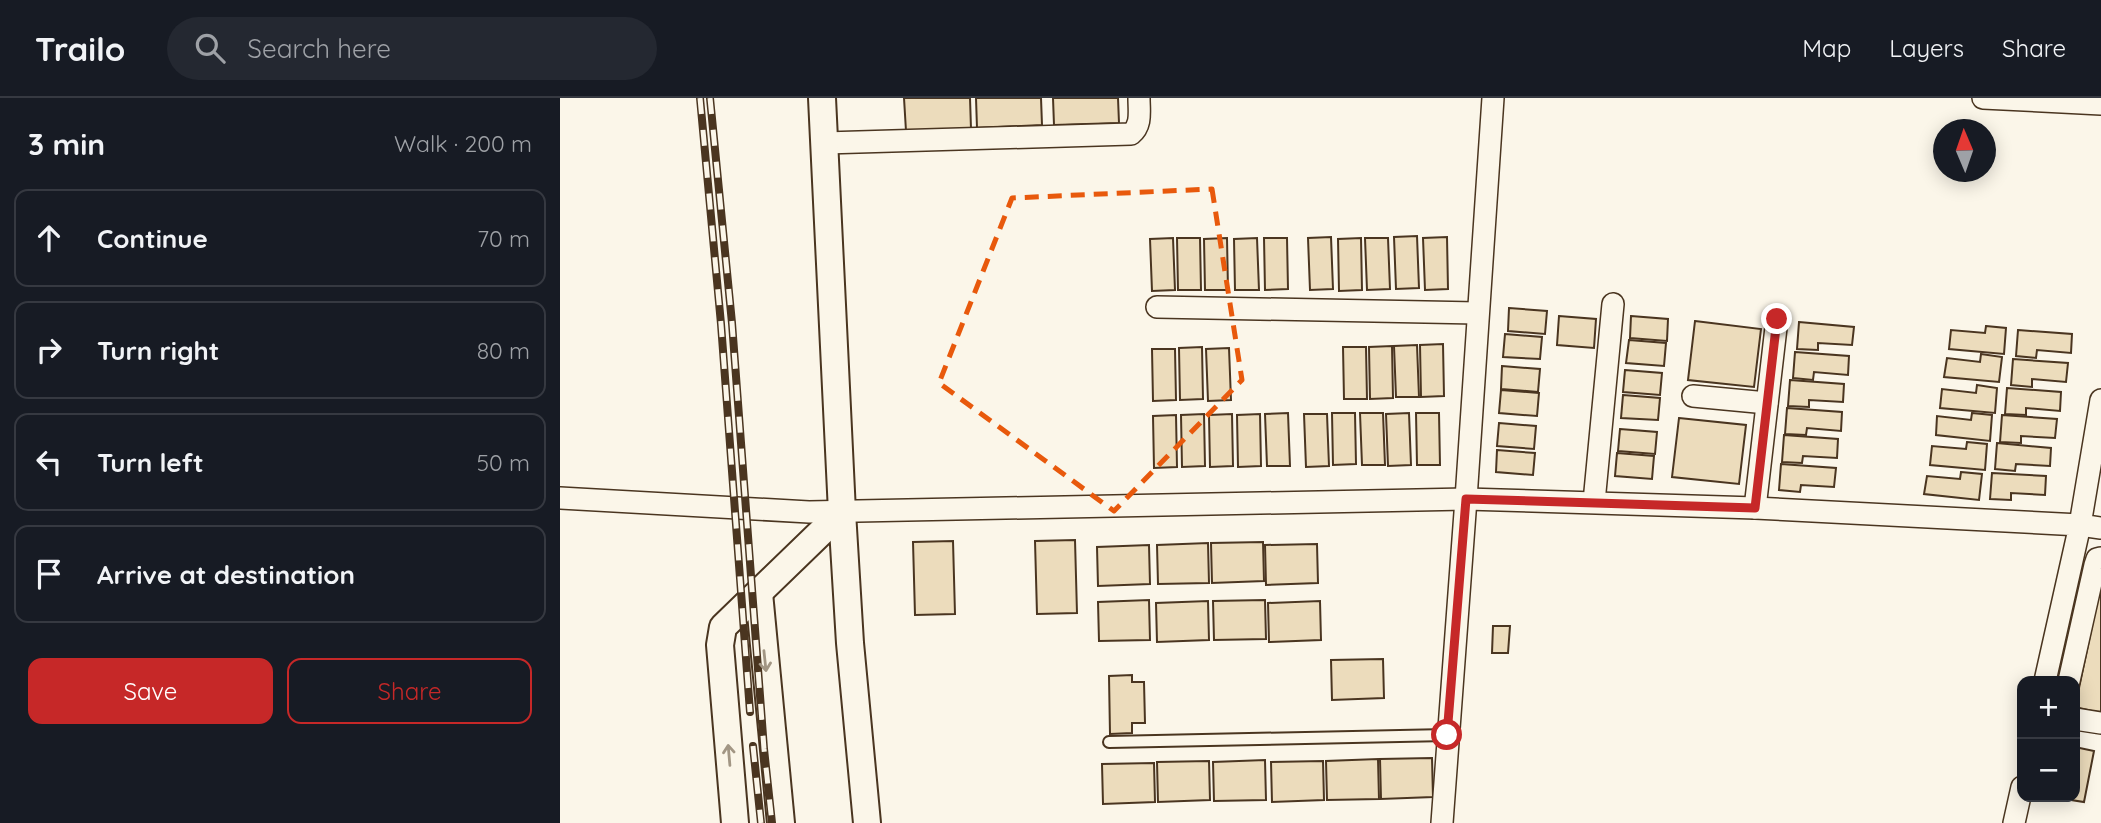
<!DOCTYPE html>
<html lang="en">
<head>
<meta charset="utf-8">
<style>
  body { margin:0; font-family:Quicksand,sans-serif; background:#242831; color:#f1f3f6 }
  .controls { position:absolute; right:21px; bottom:21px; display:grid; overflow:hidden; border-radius:14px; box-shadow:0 4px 18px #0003 }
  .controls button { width:63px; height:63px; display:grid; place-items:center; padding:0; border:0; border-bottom:2px solid #363941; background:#171b24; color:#f1f3f6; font:35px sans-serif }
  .compass { position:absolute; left:1373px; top:21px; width:63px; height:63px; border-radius:50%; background:#171b24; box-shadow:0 4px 18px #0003; rotate:358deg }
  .stop { position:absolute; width:21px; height:21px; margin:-16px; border:5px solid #c62828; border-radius:50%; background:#fff }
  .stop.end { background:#c62828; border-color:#fff; box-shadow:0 2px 7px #0008 }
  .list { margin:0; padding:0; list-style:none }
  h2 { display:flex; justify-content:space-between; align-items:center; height:91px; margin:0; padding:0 28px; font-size:30px }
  h2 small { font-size:23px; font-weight:400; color:#9ea1a6 }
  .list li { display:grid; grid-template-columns:46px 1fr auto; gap:21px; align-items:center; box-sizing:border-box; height:98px; margin:0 14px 14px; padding:0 14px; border:2px solid #363941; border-radius:14px }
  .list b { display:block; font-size:26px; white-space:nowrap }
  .list em { font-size:23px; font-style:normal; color:#9ea1a6 }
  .actions { display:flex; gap:14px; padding:21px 28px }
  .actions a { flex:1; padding:16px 0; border:2px solid #c62828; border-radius:14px; text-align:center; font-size:24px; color:#c62828 }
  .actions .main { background:#c62828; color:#fff }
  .icon { flex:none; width:38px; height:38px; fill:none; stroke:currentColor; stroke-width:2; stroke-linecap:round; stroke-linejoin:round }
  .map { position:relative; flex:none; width:1541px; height:725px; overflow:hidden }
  header { display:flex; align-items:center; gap:42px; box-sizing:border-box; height:98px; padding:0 35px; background:#171b24; border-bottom:2px solid #363941 }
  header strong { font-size:33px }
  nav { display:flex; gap:38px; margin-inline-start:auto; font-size:24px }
  .search { width:490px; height:63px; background:#242831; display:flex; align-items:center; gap:18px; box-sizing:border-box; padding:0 24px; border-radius:38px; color:#9ea1a6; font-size:26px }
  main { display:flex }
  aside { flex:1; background:#171b24 }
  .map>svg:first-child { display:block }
  .building { fill:#ecdcbc; stroke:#4a3520; stroke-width:2 }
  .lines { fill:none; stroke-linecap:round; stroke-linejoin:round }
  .service-casing { stroke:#4a3520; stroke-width:14 }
  .minor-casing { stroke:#4a3520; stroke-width:24 }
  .tertiary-casing { stroke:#4a3520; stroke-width:30 }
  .service { stroke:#fbf6e9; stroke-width:10 }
  .minor { stroke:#fbf6e9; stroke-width:21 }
  .tertiary { stroke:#fbf6e9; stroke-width:26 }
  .rail-casing { stroke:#4a3520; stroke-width:8 }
  .rail { stroke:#fbf6e9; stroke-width:5; stroke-dasharray:16; stroke-linecap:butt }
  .oneway { stroke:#a29684 }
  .route { stroke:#c62828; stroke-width:9 }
  .marked { fill:none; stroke:#e8590c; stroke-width:5; stroke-dasharray:14 9; stroke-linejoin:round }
</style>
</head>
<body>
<header>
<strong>Trailo</strong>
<div class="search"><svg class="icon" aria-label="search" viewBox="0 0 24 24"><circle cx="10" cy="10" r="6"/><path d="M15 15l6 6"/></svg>Search here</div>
<nav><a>Map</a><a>Layers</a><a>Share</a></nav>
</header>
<main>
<aside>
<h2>3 min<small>Walk · 200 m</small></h2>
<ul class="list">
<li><svg class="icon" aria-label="ahead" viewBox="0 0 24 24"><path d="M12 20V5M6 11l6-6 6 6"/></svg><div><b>Continue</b></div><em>70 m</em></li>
<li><svg class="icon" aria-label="right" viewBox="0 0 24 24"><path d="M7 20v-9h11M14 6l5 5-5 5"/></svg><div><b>Turn right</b></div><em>80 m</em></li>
<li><svg class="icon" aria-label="left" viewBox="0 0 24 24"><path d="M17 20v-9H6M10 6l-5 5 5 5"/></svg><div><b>Turn left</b></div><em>50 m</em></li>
<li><svg class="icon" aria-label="arrive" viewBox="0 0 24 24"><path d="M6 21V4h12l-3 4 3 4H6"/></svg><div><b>Arrive at destination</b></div></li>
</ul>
<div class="actions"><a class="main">Save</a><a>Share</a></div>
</aside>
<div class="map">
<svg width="1541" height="725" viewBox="0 0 1541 725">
  <rect width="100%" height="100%" fill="#fbf6e9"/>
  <g class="building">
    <path d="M 344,0 L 410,0 L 411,31 L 346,33 Z"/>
    <path d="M 416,0 L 481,0 L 482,27 L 417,30 Z"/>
    <path d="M 493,0 L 558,0 L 559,25 L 494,27 Z"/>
    <path d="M 857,138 L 859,190 L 836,191 L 834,139 Z"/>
    <path d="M 771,139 L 773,191 L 750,192 L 748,140 Z"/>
    <path d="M 887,139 L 888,191 L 865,192 L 863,140 Z"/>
    <path d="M 613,140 L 615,192 L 592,193 L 590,141 Z"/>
    <path d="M 617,140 L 640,140 L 641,192 L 618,192 Z"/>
    <path d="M 667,140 L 668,192 L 645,192 L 644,141 Z"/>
    <path d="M 697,140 L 699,192 L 675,192 L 674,141 Z"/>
    <path d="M 704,140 L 727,140 L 728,191 L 705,192 Z"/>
    <path d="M 801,140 L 802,192 L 779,193 L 778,141 Z"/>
    <path d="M 805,140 L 828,140 L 830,191 L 807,192 Z"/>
    <path d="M 949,210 L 987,213 L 985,236 L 948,233 Z"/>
    <path d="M 999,218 L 1036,221 L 1034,250 L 997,247 Z"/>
    <path d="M 1071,218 L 1108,221 L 1107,243 L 1070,240 Z"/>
    <path d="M 1135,223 L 1201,231 L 1194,289 L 1128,282 Z"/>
    <path d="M 1239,224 L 1294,229 L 1292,247 L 1258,245 L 1258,252 L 1237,251 Z"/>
    <path d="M 1426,228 L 1446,230 L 1444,256 L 1389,251 L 1391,232 L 1425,235 Z"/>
    <path d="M 1458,232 L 1512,236 L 1511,255 L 1477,252 L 1476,260 L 1456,258 Z"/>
    <path d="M 945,236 L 982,239 L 980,261 L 943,259 Z"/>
    <path d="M 1069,242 L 1106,245 L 1104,268 L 1066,265 Z"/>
    <path d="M 883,246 L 884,298 L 861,299 L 860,247 Z"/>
    <path d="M 857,247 L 859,299 L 836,299 L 834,248 Z"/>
    <path d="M 832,248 L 833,300 L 810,301 L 809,249 Z"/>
    <path d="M 642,249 L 643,301 L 620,302 L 619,250 Z"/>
    <path d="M 783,249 L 806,249 L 807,301 L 784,301 Z"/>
    <path d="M 669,250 L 671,302 L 648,303 L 646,251 Z"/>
    <path d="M 592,251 L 615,251 L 616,302 L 593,303 Z"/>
    <path d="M 1235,254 L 1289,258 L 1288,277 L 1254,274 L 1253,282 L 1233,280 Z"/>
    <path d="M 1421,256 L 1442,259 L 1439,284 L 1384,279 L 1387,260 L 1420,264 Z"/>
    <path d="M 1453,261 L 1508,265 L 1506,284 L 1472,281 L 1472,289 L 1451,287 Z"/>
    <path d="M 942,268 L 980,271 L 978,294 L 941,291 Z"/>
    <path d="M 1065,272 L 1102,275 L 1100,297 L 1063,294 Z"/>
    <path d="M 1230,282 L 1284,286 L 1283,304 L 1249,302 L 1249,309 L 1228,308 Z"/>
    <path d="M 1417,287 L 1437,290 L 1435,315 L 1380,310 L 1382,291 L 1416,295 Z"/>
    <path d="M 1447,290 L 1501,294 L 1500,313 L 1466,310 L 1466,317 L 1445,316 Z"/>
    <path d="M 941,292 L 979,295 L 977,318 L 939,315 Z"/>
    <path d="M 1063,297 L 1100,300 L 1098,322 L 1061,320 Z"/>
    <path d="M 1227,310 L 1282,314 L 1281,333 L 1247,330 L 1246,337 L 1225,336 Z"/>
    <path d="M 728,315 L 730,368 L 707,368 L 705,316 Z"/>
    <path d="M 772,315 L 795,315 L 796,366 L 773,367 Z"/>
    <path d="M 800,315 L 823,315 L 825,367 L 802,367 Z"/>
    <path d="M 849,315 L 851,367 L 828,368 L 826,316 Z"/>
    <path d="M 856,315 L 879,315 L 880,367 L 857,367 Z"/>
    <path d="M 1412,315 L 1432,317 L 1430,343 L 1376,337 L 1377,318 L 1411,322 Z"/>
    <path d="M 644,316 L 645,368 L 622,369 L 621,317 Z"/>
    <path d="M 672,316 L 673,368 L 650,369 L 649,317 Z"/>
    <path d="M 700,316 L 701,368 L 678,369 L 677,317 Z"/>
    <path d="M 744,316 L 767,316 L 769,368 L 746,369 Z"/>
    <path d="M 616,317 L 617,369 L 594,370 L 593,318 Z"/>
    <path d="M 1442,317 L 1497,321 L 1495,340 L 1461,338 L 1461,345 L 1440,344 Z"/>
    <path d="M 1119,320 L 1186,327 L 1179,386 L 1112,379 Z"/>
    <path d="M 939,325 L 976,328 L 974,351 L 937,348 Z"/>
    <path d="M 1060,331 L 1097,334 L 1095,356 L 1058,353 Z"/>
    <path d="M 1224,337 L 1278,341 L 1277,360 L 1243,358 L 1242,365 L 1222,364 Z"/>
    <path d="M 1407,344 L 1427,346 L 1425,372 L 1370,367 L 1372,348 L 1406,351 Z"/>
    <path d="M 1437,345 L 1491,350 L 1490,368 L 1456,366 L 1455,373 L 1435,371 Z"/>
    <path d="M 937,352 L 975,355 L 973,377 L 936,374 Z"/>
    <path d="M 1057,355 L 1094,358 L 1092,381 L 1055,378 Z"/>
    <path d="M 1221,366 L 1276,370 L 1274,389 L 1241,387 L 1240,394 L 1219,392 Z"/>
    <path d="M 1401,374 L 1422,376 L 1419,402 L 1364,396 L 1367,378 L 1400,381 Z"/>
    <path d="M 1432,375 L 1486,378 L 1485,397 L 1451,395 L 1451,402 L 1430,401 Z"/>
    <path d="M 515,442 L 517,515 L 477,516 L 475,443 Z"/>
    <path d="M 393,443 L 395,516 L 355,517 L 353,444 Z"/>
    <path d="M 703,444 L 704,483 L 652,485 L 651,445 Z"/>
    <path d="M 648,445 L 649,485 L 598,486 L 597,447 Z"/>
    <path d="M 757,446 L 758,485 L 706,487 L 705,447 Z"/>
    <path d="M 589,447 L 590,486 L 538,488 L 537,449 Z"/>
    <path d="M 1541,485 L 1541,615 L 1515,609 Z"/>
    <path d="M 589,502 L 590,542 L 539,543 L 538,504 Z"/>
    <path d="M 705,502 L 706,541 L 654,542 L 653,503 Z"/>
    <path d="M 648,503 L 649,542 L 597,544 L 596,505 Z"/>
    <path d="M 760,503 L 761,542 L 709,544 L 708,505 Z"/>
    <path d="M 933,528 L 950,528 L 948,555 L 932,555 Z"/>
    <path d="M 823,561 L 824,600 L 772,602 L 771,562 Z"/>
    <path d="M 572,577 L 572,584 L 584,584 L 585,625 L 572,625 L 572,635 L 550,636 L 549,578 Z"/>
    <path d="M 1515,649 L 1534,653 L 1524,704 L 1492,699 L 1515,699 Z"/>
    <path d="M 872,660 L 873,699 L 821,701 L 820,661 Z"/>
    <path d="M 818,661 L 819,701 L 767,702 L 766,663 Z"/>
    <path d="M 705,662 L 706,702 L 654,703 L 653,664 Z"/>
    <path d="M 649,663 L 650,702 L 598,704 L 597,664 Z"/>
    <path d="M 763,663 L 764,702 L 712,704 L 711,664 Z"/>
    <path d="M 594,665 L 595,704 L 543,706 L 542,666 Z"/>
  </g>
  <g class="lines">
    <g class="service-casing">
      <path id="service" d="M 549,644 L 887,637"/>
    </g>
    <g class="minor-casing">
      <g id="minor">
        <path d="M 1423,0 L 1541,6"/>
        <path d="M 265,45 L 571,36 C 582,27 579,14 579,0"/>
        <path d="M 597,209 L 917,215"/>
        <path d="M 1133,298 L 1207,305"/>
        <path d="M 1541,302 L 1520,427 L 1541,430"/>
        <path d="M 0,400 L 249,414 L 906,401 L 1195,410 L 1520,427 L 1485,583"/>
        <path d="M 1034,404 L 1053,206"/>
        <path d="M 1195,410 L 1217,221"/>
        <path d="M 1509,583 L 1535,467 L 1537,461 L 1541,460"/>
        <path d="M 1515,621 L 1541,625"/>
        <path d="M 882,725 L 906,401 L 933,0"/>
        <path d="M 1454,725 L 1462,689"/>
      </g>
    </g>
    <g class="tertiary-casing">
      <g id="tertiary">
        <path d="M 262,0 L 282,414 L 290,545 L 307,725"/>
        <path d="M 199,495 L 221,725"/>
        <path d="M 175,725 L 160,547 L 163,529 L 282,414"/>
      </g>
    </g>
    <use href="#service" class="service"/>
    <use href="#minor" class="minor"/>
    <use href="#tertiary" class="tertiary"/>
    <g class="rail-casing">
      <g id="rail">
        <path d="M 140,0 L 161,226 L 190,614"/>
        <path d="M 150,0 L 172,225 L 204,651 L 212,725"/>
        <path d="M 193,648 L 201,725"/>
      </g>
    </g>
    <use href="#rail" class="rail"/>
  </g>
  <defs><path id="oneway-shaft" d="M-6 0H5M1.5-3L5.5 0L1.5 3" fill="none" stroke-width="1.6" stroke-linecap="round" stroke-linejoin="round" transform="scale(1.75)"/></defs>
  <g class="oneway">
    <use href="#oneway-shaft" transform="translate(205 563) rotate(84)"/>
    <use href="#oneway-shaft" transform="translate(169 657) rotate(-95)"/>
  </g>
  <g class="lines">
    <path class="route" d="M 887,637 L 906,401 L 1195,410 L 1217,221"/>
  </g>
  <path class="marked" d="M 652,91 L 682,282 L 554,413 L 379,285 L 452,100 Z"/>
</svg>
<div class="controls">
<button>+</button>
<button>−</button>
</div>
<svg class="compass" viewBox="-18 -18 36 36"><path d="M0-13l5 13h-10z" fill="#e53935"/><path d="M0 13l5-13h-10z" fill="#9ea1a6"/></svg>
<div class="stop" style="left:887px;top:637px"></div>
<div class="stop end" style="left:1217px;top:221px"></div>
</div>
</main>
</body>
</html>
